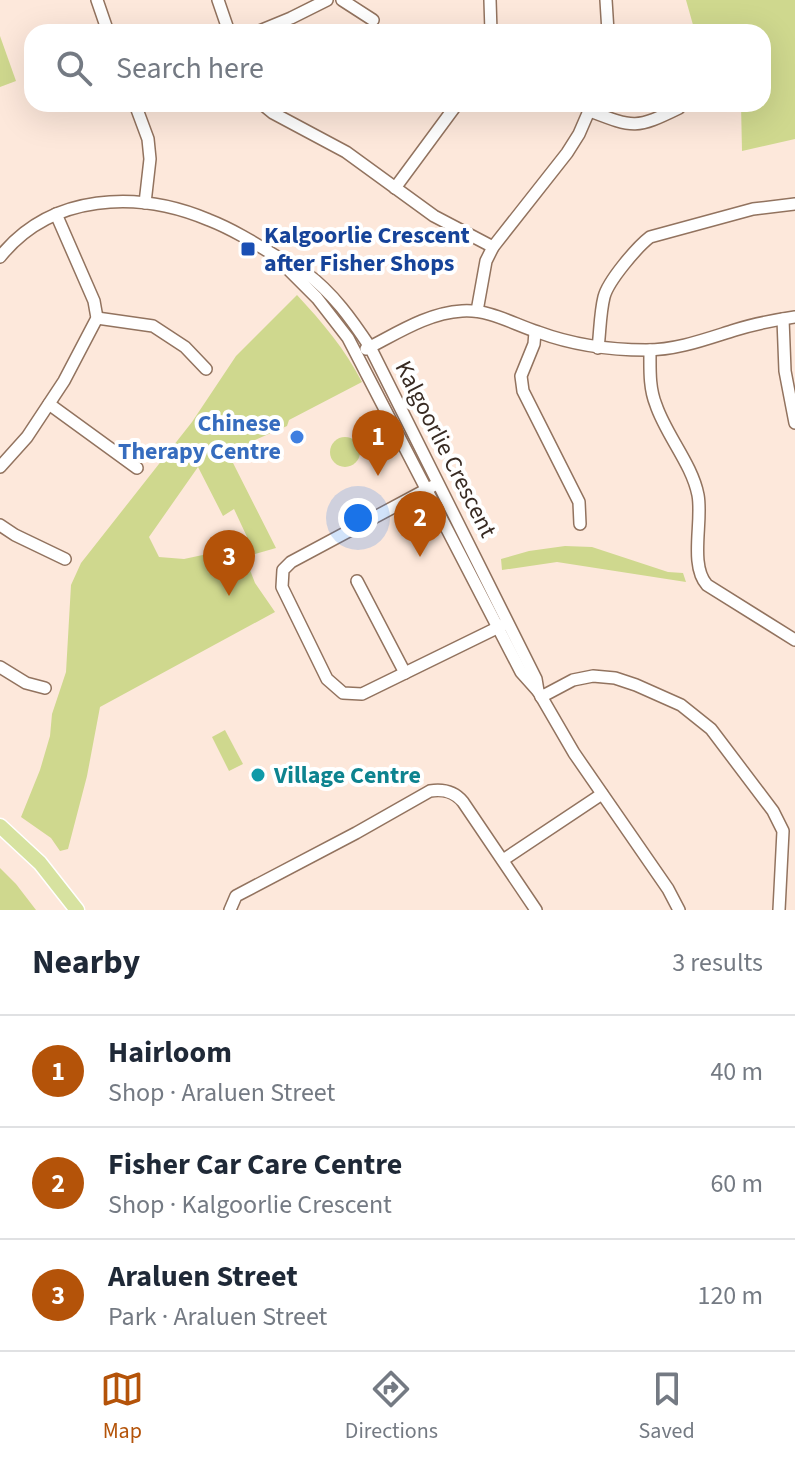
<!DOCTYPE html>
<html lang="en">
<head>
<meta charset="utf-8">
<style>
  body { margin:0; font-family:"Source Sans 3",sans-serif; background:#f2f2f3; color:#1f2937 }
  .you { position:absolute; left:358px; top:518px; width:28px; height:28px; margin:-20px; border:6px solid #fff; border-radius:50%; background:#1a73e8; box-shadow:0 0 0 12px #1a73e833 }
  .badge { display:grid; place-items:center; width:52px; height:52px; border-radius:50%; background:#b45309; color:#fff; font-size:26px; font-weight:700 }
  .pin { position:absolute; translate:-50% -66px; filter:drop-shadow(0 2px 4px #0008) }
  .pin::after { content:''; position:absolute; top:42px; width:28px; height:24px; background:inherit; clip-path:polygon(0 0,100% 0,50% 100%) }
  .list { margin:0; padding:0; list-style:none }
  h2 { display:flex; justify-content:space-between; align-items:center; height:104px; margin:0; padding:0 32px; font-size:34px }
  h2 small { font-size:26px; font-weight:400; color:#747a83 }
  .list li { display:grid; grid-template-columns:52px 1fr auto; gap:24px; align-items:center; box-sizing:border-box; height:112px; padding:0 32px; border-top:2px solid #e0e1e3 }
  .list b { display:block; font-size:30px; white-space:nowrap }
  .list p { margin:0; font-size:26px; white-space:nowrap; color:#747a83 }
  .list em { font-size:26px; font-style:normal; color:#747a83 }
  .icon { flex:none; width:44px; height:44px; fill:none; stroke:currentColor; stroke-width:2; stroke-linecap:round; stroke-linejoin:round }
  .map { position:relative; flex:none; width:795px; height:910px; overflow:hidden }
  .search { position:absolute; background:#fff; box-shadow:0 8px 32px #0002; left:24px; right:24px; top:24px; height:88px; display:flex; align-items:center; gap:20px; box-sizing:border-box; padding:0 28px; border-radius:24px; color:#747a83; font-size:30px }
  .sheet { height:440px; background:#fff }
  nav { display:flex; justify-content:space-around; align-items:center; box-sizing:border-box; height:112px; border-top:2px solid #e0e1e3; background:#fff; font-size:22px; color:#747a83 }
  nav a { display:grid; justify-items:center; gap:4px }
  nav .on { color:#b45309 }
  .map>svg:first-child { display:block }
  .green { fill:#cfd88e }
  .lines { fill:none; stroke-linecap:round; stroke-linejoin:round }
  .minor-casing { stroke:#92735f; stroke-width:14 }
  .major-casing { stroke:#fff; stroke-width:17 }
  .minor { stroke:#fff; stroke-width:11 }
  .major { stroke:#d7e2a0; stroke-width:14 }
  .transit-dot { fill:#1a4fb4; stroke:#fff; stroke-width:3 }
  .shop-dot { fill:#3f7fe0; stroke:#fff; stroke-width:3 }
  .culture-dot { fill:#0f9aa8; stroke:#fff; stroke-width:3 }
  .labels { text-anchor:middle; stroke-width:8; stroke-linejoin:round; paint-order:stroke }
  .transit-label { font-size:24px; font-weight:bold; fill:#164399; stroke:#fff; text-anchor:start }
  .shop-label { font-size:24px; font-weight:bold; fill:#366cbe; stroke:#fff; text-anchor:end }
  .street-label { font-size:24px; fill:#382b23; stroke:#fff }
  .culture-label { font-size:24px; font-weight:bold; fill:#0d838f; stroke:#fff; text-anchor:start }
</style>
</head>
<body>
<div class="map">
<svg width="795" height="910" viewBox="0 0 795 910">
  <rect width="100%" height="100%" fill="#fde8db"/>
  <g class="green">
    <path d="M 686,0 L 795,0 L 795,139 L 742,151 L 741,104 L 763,104 L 763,32 L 695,32 Z"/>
    <path d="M 0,36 L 16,81 L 0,87 Z"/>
    <path d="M 297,295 C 322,322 345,349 362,382 L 289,420 L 287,426 L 255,440 L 229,455 L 276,548 L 255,554 L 234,509 L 223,516 L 198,467 L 149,537 L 159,557 L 184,559 L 226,550 L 239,575 L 250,570 L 255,583 L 275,612 L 100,707 L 87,776 L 68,849 L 60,851 L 51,838 L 21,817 L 40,770 L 50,736 L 52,714 L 66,672 L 71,585 L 81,563 L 192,422 L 236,356 Z"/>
    <circle cx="345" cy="452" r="15"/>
    <path d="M 565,546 L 592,547 L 668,572 L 683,573 L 686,582 L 557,562 L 502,570 L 501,559 L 529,551 Z"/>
    <path d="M 225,730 L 243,764 L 229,771 L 212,737 Z"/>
    <path d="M 0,868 L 16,884 L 36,910 L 0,910 Z"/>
  </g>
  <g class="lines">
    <g class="minor-casing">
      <g id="minor">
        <path d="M 97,0 L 108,32"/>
        <path d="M 218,0 L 229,32"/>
        <path d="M 342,0 L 373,20"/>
        <path d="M 490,0 L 491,32"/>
        <path d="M 606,0 L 608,32"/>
        <path d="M 257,32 L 291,18 L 327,0"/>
        <path d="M 135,104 L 148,139 L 150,159 L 145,203"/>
        <path d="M 262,104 L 273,113 L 346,152 L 434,216 L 493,247"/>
        <path d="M 590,111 C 634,128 636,129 679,108"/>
        <path d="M 395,188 L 457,104"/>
        <path d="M 0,257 C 51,193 138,190 209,220 C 232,229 253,242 274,255 C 284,261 296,266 306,273 C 333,293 352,320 370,347 L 536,679 L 538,691"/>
        <path d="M 282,263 L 317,298 L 348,338 L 521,672 L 538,691 L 574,753 L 668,889 L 679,910"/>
        <path d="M 477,311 L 486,261 L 493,247 L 567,153 L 579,134 L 592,104"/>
        <path d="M 97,318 L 153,326 L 185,347 L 206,369"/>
        <path d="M 783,319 L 785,371 L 795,423"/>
        <path d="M 535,332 L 534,344 L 521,376 L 523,391 L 579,502 L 580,524"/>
        <path d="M 598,348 C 600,332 600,313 604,297 C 608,281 637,247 650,237 L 753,209 L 795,204"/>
        <path d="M 366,349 C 396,334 427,313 462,311 C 489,309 513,324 538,332 C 573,345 608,350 646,350 C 677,350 706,339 735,330 C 754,324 775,320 795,317"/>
        <path d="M 650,350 C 650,369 649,388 656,405 C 666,435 692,464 698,495 C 703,521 689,565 707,585 L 795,640"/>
        <path d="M 49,404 L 137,468"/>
        <path d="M 0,467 L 27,437 L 64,381 L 97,318 L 94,301 L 56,214"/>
        <path d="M 433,486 L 291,562 L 283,570 L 282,587 L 327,679 L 343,693 L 362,694 L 503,625"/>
        <path d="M 0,525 L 15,535 L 65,559"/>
        <path d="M 357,581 L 405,673"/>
        <path d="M 0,667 L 26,683 L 45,688"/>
        <path d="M 541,697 L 573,680 L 593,676 L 615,678 L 636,685 L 681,705 L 711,729 L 773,811 L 783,831 L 779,910"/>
        <path d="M 503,860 L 602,794"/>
        <path d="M 230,910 L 236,896 L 356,833 L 430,791 C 443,789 454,791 463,802 L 536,910"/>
      </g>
    </g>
    <g class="major-casing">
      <path id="major" d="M 0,826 L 40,863 L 77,910"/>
    </g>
    <use href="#minor" class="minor"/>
    <use href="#major" class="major"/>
  </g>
  <rect class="transit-dot" x="240" y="241" width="16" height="16" rx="4"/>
  <circle class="shop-dot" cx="297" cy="437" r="8"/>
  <circle class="culture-dot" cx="258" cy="775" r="8"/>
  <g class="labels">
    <g class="transit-label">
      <text x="264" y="243">Kalgoorlie Crescent<tspan x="264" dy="28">after Fisher Shops</tspan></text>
    </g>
    <g class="shop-label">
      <text x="281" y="431">Chinese<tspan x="281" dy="28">Therapy Centre</tspan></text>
    </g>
    <g class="street-label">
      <text transform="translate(446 449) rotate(63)" y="8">Kalgoorlie Crescent</text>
    </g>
    <g class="culture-label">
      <text x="274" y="783">Village Centre</text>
    </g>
  </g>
</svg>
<div class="you"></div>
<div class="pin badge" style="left:378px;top:476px">1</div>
<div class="pin badge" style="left:420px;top:557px">2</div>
<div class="pin badge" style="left:229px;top:596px">3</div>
<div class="search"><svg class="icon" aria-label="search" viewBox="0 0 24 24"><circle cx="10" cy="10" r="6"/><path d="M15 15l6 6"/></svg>Search here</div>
</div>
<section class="sheet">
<h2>Nearby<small>3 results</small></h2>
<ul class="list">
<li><span class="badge">1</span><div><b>Hairloom</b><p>Shop · Araluen Street</p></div><em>40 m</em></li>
<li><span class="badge">2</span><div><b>Fisher Car Care Centre</b><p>Shop · Kalgoorlie Crescent</p></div><em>60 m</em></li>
<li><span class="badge">3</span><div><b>Araluen Street</b><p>Park · Araluen Street</p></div><em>120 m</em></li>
</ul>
</section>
<nav>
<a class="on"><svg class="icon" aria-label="map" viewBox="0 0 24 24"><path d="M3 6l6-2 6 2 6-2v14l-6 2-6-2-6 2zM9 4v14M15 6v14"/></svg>Map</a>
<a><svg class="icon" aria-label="directions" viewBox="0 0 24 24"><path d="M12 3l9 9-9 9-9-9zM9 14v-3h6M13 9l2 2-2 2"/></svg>Directions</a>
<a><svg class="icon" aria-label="saved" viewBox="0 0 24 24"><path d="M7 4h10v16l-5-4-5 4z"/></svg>Saved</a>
</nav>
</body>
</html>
